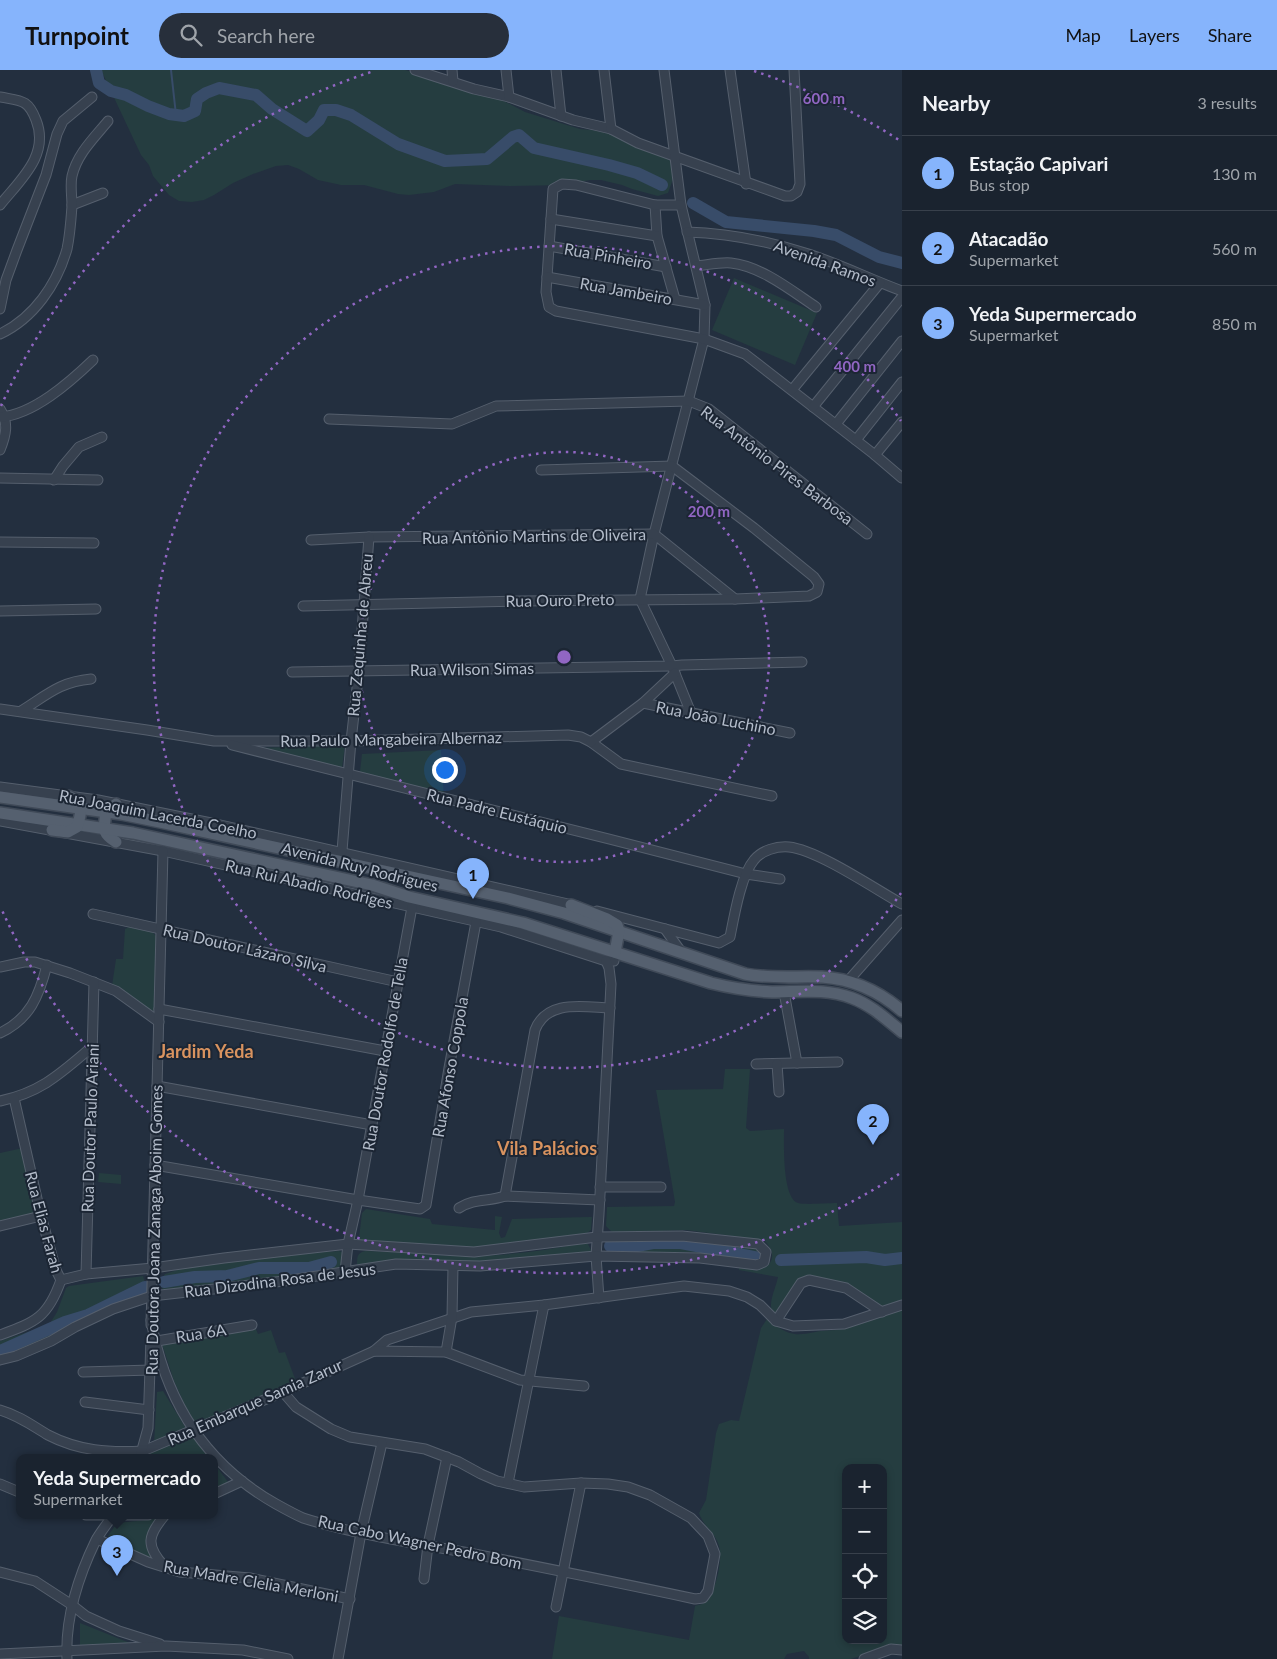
<!DOCTYPE html>
<html lang="en">
<head>
<meta charset="utf-8">
<style>
  body { margin:0; font-family:Lato,sans-serif; background:#272f3b; color:#f1f3f6 }
  .controls { position:absolute; right:15px; bottom:15px; display:grid; overflow:hidden; border-radius:10px; box-shadow:0 2px 8px #0003 }
  .controls button { width:45px; height:45px; display:grid; place-items:center; padding:0; border:0; border-bottom:1px solid #38404b; background:#1a232f; color:#f1f3f6; font:25px sans-serif }
  .you { position:absolute; left:444px; top:699px; width:18px; height:18px; margin:-12px; border:4px solid #fff; border-radius:50%; background:#1a73e8; box-shadow:0 0 0 8px #1a73e833 }
  .badge { display:grid; place-items:center; width:32px; height:32px; border-radius:50%; background:#86b4fc; color:#111; font-size:16px; font-weight:700 }
  .pin { position:absolute; translate:-50% -41px; filter:drop-shadow(0 1px 2px #0008) }
  .pin::after { content:''; position:absolute; top:26px; width:18px; height:15px; background:inherit; clip-path:polygon(0 0,100% 0,50% 100%) }
  .popup { position:absolute; left:16px; top:1384px; width:202px; height:65px; box-sizing:border-box; display:grid; place-content:center; border-radius:10px; background:#1a232f; filter:drop-shadow(0 1px 4px #0005); font-size:16px; white-space:nowrap; color:#9fa4aa }
  .popup b { font-size:19px; color:#f1f3f6 }
  .popup::after { content:''; position:absolute; left:50%; top:100%; margin-left:-10px; border:10px solid transparent; border-top-color:#1a232f }
  .list { margin:0; padding:0; list-style:none }
  h2 { display:flex; justify-content:space-between; align-items:center; height:65px; margin:0; padding:0 20px; font-size:21px }
  h2 small { font-size:16px; font-weight:400; color:#9fa4aa }
  .list li { display:grid; grid-template-columns:32px 1fr auto; gap:15px; align-items:center; box-sizing:border-box; height:75px; padding:0 20px; border-top:1px solid #38404b }
  .list b { display:block; font-size:19px; white-space:nowrap }
  .list p { margin:0; font-size:16px; white-space:nowrap; color:#9fa4aa }
  .list em { font-size:16px; font-style:normal; color:#9fa4aa }
  .icon { flex:none; width:28px; height:28px; fill:none; stroke:currentColor; stroke-width:2; stroke-linecap:round; stroke-linejoin:round }
  .map { position:relative; flex:none; width:902px; height:1589px; overflow:hidden }
  header { display:flex; align-items:center; gap:30px; box-sizing:border-box; height:70px; padding:0 25px; background:#86b4fc; color:#111 }
  header strong { font-size:24px }
  nav { display:flex; gap:28px; margin-inline-start:auto; font-size:18px }
  .search { width:350px; height:45px; background:#272f3b; display:flex; align-items:center; gap:12px; box-sizing:border-box; padding:0 18px; border-radius:28px; color:#9fa4aa; font-size:19px }
  main { display:flex }
  aside { flex:1; background:#1a232f }
  .map>svg:first-child { display:block }
  .green { fill:#253d40; fill-rule:evenodd }
  .lines { fill:none; stroke-linecap:round; stroke-linejoin:round }
  .stream { stroke:#384c69; stroke-width:2 }
  .river { stroke:#384c69; stroke-width:12 }
  .minor-casing { stroke:#555f6d; stroke-width:11 }
  .major-casing { stroke:#404a58; stroke-width:14 }
  .minor { stroke:#37414f; stroke-width:9 }
  .major { stroke:#55606f; stroke-width:11 }
  .ring { fill:none; stroke:#9166c3; stroke-width:2.5; stroke-dasharray:2.5 5 }
  .labels { text-anchor:middle; stroke-width:4; stroke-linejoin:round; paint-order:stroke }
  .street-label { font-size:16px; fill:#b3bcca; stroke:#1c2634 }
  .neighbourhood-label { font-size:18px; font-weight:bold; fill:#d9935f; stroke:#1c2634 }
  .centre { fill:#9166c3; stroke:#1c2634; stroke-width:2.5 }
  .ring-label { font-size:15px; text-anchor:middle; font-weight:bold; fill:#9166c3; stroke:#1c2634; stroke-width:4; stroke-linejoin:round; paint-order:stroke }
</style>
</head>
<body>
<header>
<strong>Turnpoint</strong>
<div class="search"><svg class="icon" aria-label="search" viewBox="0 0 24 24"><circle cx="10" cy="10" r="6"/><path d="M15 15l6 6"/></svg>Search here</div>
<nav><a>Map</a><a>Layers</a><a>Share</a></nav>
</header>
<main>
<div class="map">
<svg width="902" height="1589" viewBox="0 0 902 1589">
  <rect width="100%" height="100%" fill="#232f3f"/>
  <g class="green">
    <path d="M 101,0 L 405,0 L 485,21 L 525,42 L 580,59 L 592,60 L 614,64 L 665,84 L 672,93 L 675,103 L 668,123 L 658,126 L 632,119 L 622,115 L 601,110 L 590,110 L 566,115 L 511,116 L 455,114 L 434,122 L 409,125 L 398,124 L 364,115 L 341,115 L 318,110 L 299,99 L 288,95 L 276,96 L 253,104 L 233,113 L 214,125 L 204,130 L 192,132 L 179,131 L 169,125 L 153,106 L 149,95 L 141,85 Z"/>
    <path d="M 734,208 L 817,243 L 795,295 L 712,260 Z"/>
    <path d="M 345,675 L 342,698 L 256,678 Z"/>
    <path d="M 441,680 L 444,729 L 359,710 L 362,684 Z"/>
    <path d="M 129,857 C 139,859 153,858 157,868 L 154,941 L 149,940 L 143,935 L 112,916 L 116,889 L 123,889 L 125,859 Z"/>
    <path d="M 725,999 L 750,999 L 746,1058 L 750,1061 L 784,1059 C 784,1074 782,1128 798,1133 C 805,1135 828,1133 837,1133 L 839,1156 L 902,1152 L 902,1231 L 881,1236 C 857,1220 841,1208 810,1207 L 780,1242 L 773,1243 C 767,1234 776,1218 778,1207 L 739,1200 L 739,1196 C 746,1197 755,1201 763,1198 C 777,1193 773,1177 763,1170 L 686,1160 L 616,1163 L 611,1161 L 606,1156 L 607,1137 L 674,1136 L 675,1132 L 656,1020 L 723,1019 Z"/>
    <path d="M 23,1078 L 40,1144 L 0,1154 L 0,1083 Z"/>
    <path d="M 99,1103 L 121,1105 L 121,1114 L 98,1112 Z"/>
    <path d="M 366,1139 L 430,1149 L 432,1154 L 495,1160 L 495,1146 L 502,1147 L 499,1163 L 501,1168 L 505,1167 L 512,1149 L 589,1147 L 592,1147 L 591,1160 L 586,1164 L 481,1178 L 360,1171 L 359,1168 L 362,1143 Z"/>
    <path d="M 670,1170 L 708,1172 L 756,1177 L 759,1184 L 757,1189 L 752,1190 L 691,1182 L 608,1183 L 607,1172 Z"/>
    <path d="M 583,1173 L 588,1174 L 591,1180 L 590,1183 L 483,1194 L 357,1195 C 357,1187 357,1183 365,1181 C 398,1181 431,1186 465,1186 C 504,1186 544,1181 583,1173 Z"/>
    <path d="M 339,1181 L 342,1182 L 344,1187 L 341,1199 L 337,1201 L 165,1221 L 161,1217 L 161,1210 L 165,1204 L 180,1199 L 281,1185 Z"/>
    <path d="M 143,1206 L 147,1220 L 144,1226 L 18,1282 L 0,1287 L 0,1271 L 49,1255 L 57,1242 L 66,1218 L 69,1216 Z"/>
    <path d="M 902,1240 L 902,1576 L 891,1576 L 851,1589 L 809,1589 L 809,1587 L 804,1581 L 787,1584 L 784,1589 L 552,1589 L 559,1546 L 689,1570 L 695,1536 C 698,1535 703,1534 705,1532 C 716,1523 723,1489 719,1476 C 716,1464 703,1456 699,1443 L 706,1430 L 716,1363 L 719,1354 L 731,1350 L 739,1351 L 761,1258 L 767,1249 C 799,1275 802,1260 836,1260 ZM 846,1398 L 883,1398 L 883,1570 L 846,1570 Z"/>
    <path d="M 253,1253 L 258,1264 L 271,1260 L 279,1283 L 285,1282 L 297,1314 L 195,1358 L 174,1311 L 160,1268 Z"/>
    <path d="M 163,1321 L 187,1360 L 154,1374 L 157,1322 Z"/>
    <path d="M 191,1364 L 196,1368 L 210,1387 L 146,1387 L 151,1382 Z"/>
    <path d="M 214,1393 L 228,1412 L 215,1419 L 214,1419 Z"/>
    <path d="M 156,1449 L 149,1463 L 155,1492 L 126,1479 L 108,1466 L 117,1453 Z"/>
    <path d="M 80,1553 L 130,1573 L 80,1581 Z"/>
  </g>
  <g class="lines">
    <path class="stream" d="M 171,0 L 176,45"/>
    <g class="river">
      <path d="M 96,0 L 99,13 L 111,21 L 126,25 L 148,36 L 169,44 L 184,46 L 195,41 L 197,29 L 206,23 L 219,18 L 256,25 L 272,39 L 307,61 L 319,50 L 324,40 L 336,40 L 351,45 L 398,74 L 445,91 L 487,89 L 513,67 L 519,65 L 534,78 L 609,95 L 637,103 L 662,115"/>
      <path d="M 693,133 L 726,152 L 814,161 L 836,165 L 879,187 L 902,193"/>
      <path d="M 610,1176 L 637,1176 L 653,1173 L 681,1173 L 759,1188"/>
      <path d="M 781,1190 L 866,1187 L 885,1190 L 902,1188"/>
      <path d="M 164,1212 L 195,1207 L 227,1206 L 259,1198 L 309,1198 L 331,1192"/>
      <path d="M 0,1281 L 65,1252 L 88,1245 L 145,1217"/>
    </g>
    <g class="minor-casing">
      <g id="minor">
        <path d="M 415,0 L 474,19 L 509,27 L 573,50 L 611,59 L 638,73 L 785,126 L 791,126 L 797,122 L 800,114 L 794,0"/>
        <path d="M 452,0 L 453,11"/>
        <path d="M 506,0 L 509,27"/>
        <path d="M 556,0 L 561,46"/>
        <path d="M 604,0 L 611,59"/>
        <path d="M 664,0 L 681,135 L 705,235 L 704,269 L 654,464 L 640,529 L 672,596 L 691,643"/>
        <path d="M 730,0 L 746,114"/>
        <path d="M 0,27 C 21,31 28,29 36,50 C 50,85 20,110 0,135"/>
        <path d="M 72,135 L 103,123"/>
        <path d="M 655,135 L 657,166 L 675,229"/>
        <path d="M 681,135 L 655,135 L 576,115 L 562,114 L 553,119 L 547,207 L 546,222 L 549,237 L 556,241 L 704,269 L 745,284 L 875,385 L 902,408"/>
        <path d="M 551,149 L 657,166"/>
        <path d="M 687,162 C 727,163 767,171 805,183 C 838,193 869,209 902,221"/>
        <path d="M 549,176 L 666,197"/>
        <path d="M 696,196 C 707,195 720,192 731,193 C 761,196 792,221 816,237"/>
        <path d="M 547,207 L 705,235"/>
        <path d="M 0,239 L 6,210 L 17,180 L 46,105 L 57,64 L 63,51 L 92,27"/>
        <path d="M 0,264 C 34,248 57,214 67,179 C 70,165 71,150 72,136 C 72,126 70,115 72,106 C 77,84 94,68 108,51"/>
        <path d="M 792,320 L 880,213"/>
        <path d="M 813,337 L 902,227"/>
        <path d="M 0,339 C 9,353 6,365 0,380"/>
        <path d="M 0,347 C 33,345 70,312 93,290"/>
        <path d="M 329,349 L 452,354 L 496,336 L 689,331 L 709,339 L 867,464"/>
        <path d="M 836,354 L 902,271"/>
        <path d="M 856,370 L 902,312"/>
        <path d="M 875,385 L 902,352"/>
        <path d="M 0,408 L 98,410"/>
        <path d="M 54,410 L 63,396 L 79,377 L 102,367"/>
        <path d="M 311,470 L 369,467 L 654,464 L 735,529"/>
        <path d="M 0,472 L 94,473"/>
        <path d="M 303,536 L 521,531 L 735,529 L 809,526 L 817,522 L 819,514 L 814,507 L 754,458 L 672,396 L 541,400"/>
        <path d="M 0,541 L 96,539"/>
        <path d="M 292,602 L 672,596 L 682,595 L 802,592"/>
        <path d="M 643,633 L 790,663"/>
        <path d="M 0,639 L 147,660 L 214,671 L 351,671 L 568,665 L 581,667 L 591,672 L 621,694 L 772,726"/>
        <path d="M 21,641 C 47,625 59,612 91,609"/>
        <path d="M 591,672 L 643,633 L 675,603"/>
        <path d="M 232,675 L 609,769 L 746,804 L 780,809"/>
        <path d="M 0,717 L 98,730 L 216,754 L 577,836"/>
        <path d="M 0,751 L 163,781 L 501,857 L 606,891 L 614,891"/>
        <path d="M 342,781 L 351,671 L 359,600 L 369,467"/>
        <path d="M 597,841 L 719,873 L 730,867 C 734,847 741,805 754,790 C 762,780 777,776 789,777 C 818,780 875,819 902,834"/>
        <path d="M 93,844 L 398,912"/>
        <path d="M 665,859 L 682,883"/>
        <path d="M 0,897 L 24,892 L 35,892 L 70,903 L 116,921 L 159,952"/>
        <path d="M 848,911 L 902,850"/>
        <path d="M 784,922 L 797,993"/>
        <path d="M 159,939 L 385,981"/>
        <path d="M 0,963 C 30,949 39,926 47,895"/>
        <path d="M 756,994 L 838,992"/>
        <path d="M 777,994 L 779,1022"/>
        <path d="M 157,1016 L 372,1055"/>
        <path d="M 0,1031 C 42,1022 61,1003 93,976"/>
        <path d="M 155,1095 L 358,1130 L 420,1139 L 426,1135 L 449,998 L 476,852"/>
        <path d="M 600,1117 L 661,1117"/>
        <path d="M 505,1126 L 535,960 C 547,929 583,937 610,938"/>
        <path d="M 459,1138 C 475,1128 488,1132 505,1126 L 600,1130"/>
        <path d="M 0,1156 L 41,1146"/>
        <path d="M 345,1202 L 348,1174 L 358,1130 L 412,837"/>
        <path d="M 86,1204 L 94,912"/>
        <path d="M 599,1228 L 596,1186 L 599,1144 L 611,914 L 609,898 L 606,891"/>
        <path d="M 151,1250 C 165,1330 205,1394 276,1434 C 285,1439 294,1444 303,1448 C 315,1452 327,1455 339,1458 C 382,1469 426,1475 469,1483 C 545,1498 620,1513 695,1529 L 703,1528 L 708,1521 L 715,1484 L 708,1466 L 691,1448 L 650,1425 L 628,1417 L 608,1414 L 581,1413 L 524,1417 L 497,1411 L 481,1404 L 459,1392 L 425,1379 L 350,1367 L 331,1359 L 296,1337 L 283,1322"/>
        <path d="M 776,1251 L 801,1213 L 809,1210 L 846,1218 L 882,1242"/>
        <path d="M 151,1255 L 163,781"/>
        <path d="M 0,1265 C 36,1252 48,1247 61,1210 L 56,1200 L 41,1146 L 14,1028"/>
        <path d="M 151,1272 L 252,1255"/>
        <path d="M 374,1281 L 387,1270 L 471,1242 L 544,1235 L 684,1216 L 729,1221 L 747,1227 L 760,1235 L 776,1251 L 793,1256 L 844,1254 L 902,1235"/>
        <path d="M 446,1282 L 452,1247 L 453,1196"/>
        <path d="M 0,1290 L 16,1286 L 51,1271 L 75,1257 L 113,1239 L 152,1226 L 284,1211 L 396,1194 L 480,1196 L 596,1186 L 700,1188 L 757,1195 L 764,1192 L 766,1182 L 758,1174 L 682,1166 L 597,1167 L 474,1182 L 348,1174 L 224,1188 L 153,1198 L 86,1204 L 61,1210"/>
        <path d="M 83,1302 L 151,1300"/>
        <path d="M 85,1332 L 149,1340"/>
        <path d="M 0,1340 C 18,1345 33,1356 48,1365 C 79,1381 109,1383 143,1381 L 283,1322 L 374,1281 L 446,1282 L 520,1310 L 584,1316"/>
        <path d="M 140,1387 L 148,1358 L 151,1268"/>
        <path d="M 508,1413 L 544,1235"/>
        <path d="M 0,1414 L 19,1422"/>
        <path d="M 214,1424 L 242,1411"/>
        <path d="M 86,1445 L 148,1445"/>
        <path d="M 97,1469 L 148,1492 L 180,1502 L 250,1508 L 350,1529"/>
        <path d="M 164,1496 C 145,1475 148,1465 165,1445"/>
        <path d="M 0,1502 L 35,1511 L 72,1535 L 86,1546 L 119,1561 L 160,1574"/>
        <path d="M 424,1509 L 428,1475 L 447,1387"/>
        <path d="M 556,1537 L 581,1413"/>
        <path d="M 0,1584 L 166,1576 L 243,1580 L 288,1589"/>
        <path d="M 67,1589 C 65,1548 78,1507 96,1470 C 101,1461 108,1453 113,1445"/>
        <path d="M 338,1589 L 361,1463 L 382,1373"/>
        <path d="M 864,1589 L 891,1579 L 902,1580"/>
      </g>
    </g>
    <g class="major-casing">
      <g id="major">
        <path d="M 0,727 L 121,744 L 160,752 L 508,828 L 564,843 L 745,904 C 771,909 796,906 822,907 C 852,909 879,921 902,941"/>
        <path d="M 116,734 L 106,742 C 104,758 101,763 116,772"/>
        <path d="M 0,743 L 133,763 L 372,815 L 409,827 L 523,853 L 711,913 C 731,918 751,921 772,922 C 799,922 825,918 852,928 C 871,935 886,949 902,962"/>
        <path d="M 52,760 L 68,762 L 77,757 C 82,742 84,732 68,726"/>
        <path d="M 571,835 L 607,849 L 617,855 L 619,861 L 615,882"/>
      </g>
    </g>
    <use href="#minor" class="minor"/>
    <use href="#major" class="major"/>
  </g>
  <g class="ring">
    <circle cx="564" cy="587" r="205"/>
    <path d="M901 823A411 411 0 1 1 901 351"/>
    <path d="M899 1104A616 616 0 0 1 1 838M1 336A616 616 0 0 1 374 1M754 1A616 616 0 0 1 899 70"/>
  </g>
  <g class="labels">
    <g class="street-label">
      <text transform="translate(608 186) rotate(10)" y="6">Rua Pinheiro</text>
      <text transform="translate(825 193) rotate(20)" y="6">Avenida Ramos</text>
      <text transform="translate(626 221) rotate(10)" y="6">Rua Jambeiro</text>
      <text transform="translate(777 395) rotate(37)" y="6">Rua Antônio Pires Barbosa</text>
      <text transform="translate(534 466) rotate(-1)" y="6">Rua Antônio Martins de Oliveira</text>
      <text transform="translate(560 530) rotate(-1)" y="6">Rua Ouro Preto</text>
      <text transform="translate(360 565) rotate(-85)" y="6">Rua Zequinha de Abreu</text>
      <text transform="translate(472 599) rotate(-1)" y="6">Rua Wilson Simas</text>
      <text transform="translate(716 648) rotate(11)" y="6">Rua João Luchino</text>
      <text transform="translate(391 669) rotate(-1)" y="6">Rua Paulo Mangabeira Albernaz</text>
      <text transform="translate(497 741) rotate(14)" y="6">Rua Padre Eustáquio</text>
      <text transform="translate(158 744) rotate(11)" y="6">Rua Joaquim Lacerda Coelho</text>
      <text transform="translate(360 797) rotate(14)" y="6">Avenida Ruy Rodrigues</text>
      <text transform="translate(309 814) rotate(13)" y="6">Rua Rui Abadio Rodriges</text>
      <text transform="translate(245 878) rotate(13)" y="6">Rua Doutor Lázaro Silva</text>
      <text transform="translate(385 984) rotate(-80)" y="6">Rua Doutor Rodolfo de Tella</text>
      <text transform="translate(450 997) rotate(-80)" y="6">Rua Afonso Coppola</text>
      <text transform="translate(90 1058) rotate(-88)" y="6">Rua Doutor Paulo Ariani</text>
      <text transform="translate(44 1152) rotate(75)" y="6">Rua Elias Farah</text>
      <text transform="translate(154 1160) rotate(-89)" y="6">Rua Doutora Joana Zanaga Aboim Gomes</text>
      <text transform="translate(280 1210) rotate(-7)" y="6">Rua Dizodina Rosa de Jesus</text>
      <text transform="translate(201 1263) rotate(-9)" y="6">Rua 6A</text>
      <text transform="translate(255 1332) rotate(-24)" y="6">Rua Embarque Samia Zarur</text>
      <text transform="translate(420 1472) rotate(12)" y="6">Rua Cabo Wagner Pedro Bom</text>
      <text transform="translate(251 1511) rotate(10)" y="6">Rua Madre Clelia Merloni</text>
    </g>
    <g class="neighbourhood-label">
      <text x="206" y="988">Jardim Yeda</text>
      <text x="547" y="1085">Vila Palácios</text>
    </g>
  </g>
  <circle cx="564" cy="587" r="8" class="centre"/>
  <g class="ring-label">
    <text x="824" y="34">600 m</text>
    <text x="855" y="302">400 m</text>
    <text x="709" y="447">200 m</text>
  </g>
</svg>
<div class="controls">
<button>+</button>
<button>−</button>
<button><svg class="icon" aria-label="locate" viewBox="0 0 24 24"><circle cx="12" cy="12" r="6"/><path d="M12 2v4M12 18v4M2 12h4M18 12h4"/></svg></button>
<button><svg class="icon" aria-label="layers" viewBox="0 0 24 24"><path d="M12 4l9 5-9 5-9-5zM3 14l9 5 9-5"/></svg></button>
</div>
<div class="you"></div>
<div class="pin badge" style="left:473px;top:829px">1</div>
<div class="pin badge" style="left:873px;top:1075px">2</div>
<div class="pin badge" style="left:117px;top:1506px">3</div>
<div class="popup"><b>Yeda Supermercado</b>Supermarket</div>
</div>
<aside>
<h2>Nearby<small>3 results</small></h2>
<ul class="list">
<li><span class="badge">1</span><div><b>Estação Capivari</b><p>Bus stop</p></div><em>130 m</em></li>
<li><span class="badge">2</span><div><b>Atacadão</b><p>Supermarket</p></div><em>560 m</em></li>
<li><span class="badge">3</span><div><b>Yeda Supermercado</b><p>Supermarket</p></div><em>850 m</em></li>
</ul>
</aside>
</main>
</body>
</html>
